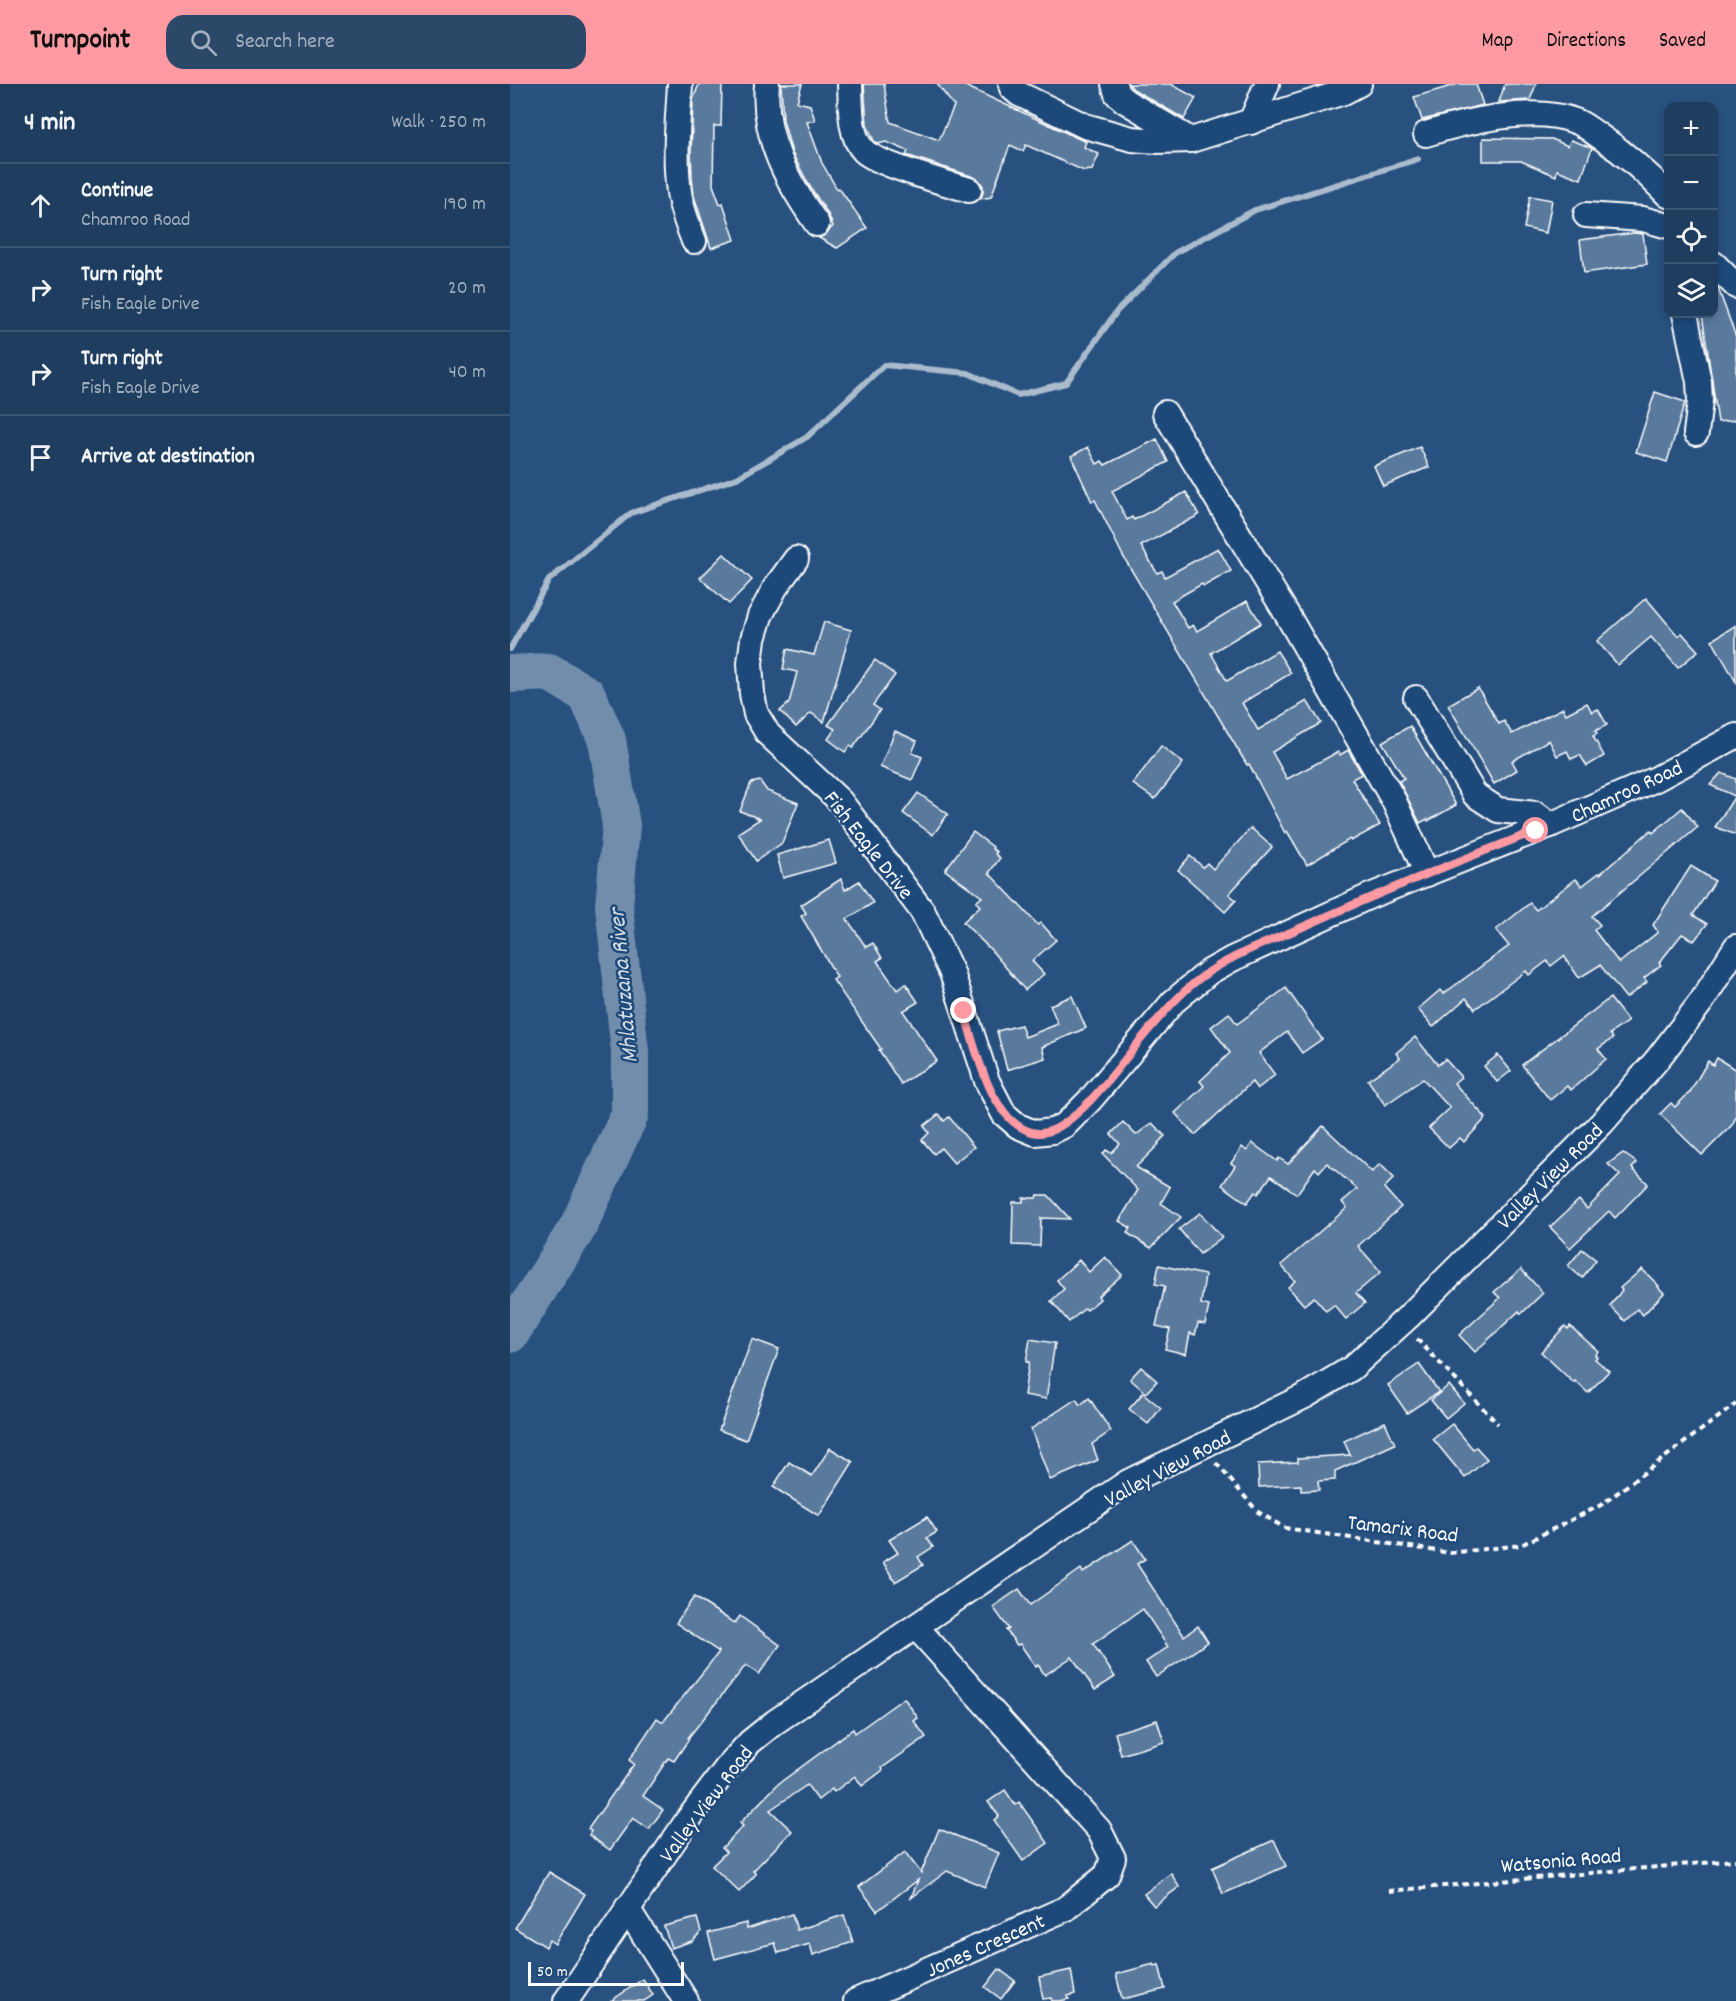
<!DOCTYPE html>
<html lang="en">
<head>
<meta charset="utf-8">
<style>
  body { margin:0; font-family:Dekko,sans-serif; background:#2b4868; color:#f1f3f6 }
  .controls { position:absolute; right:18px; top:18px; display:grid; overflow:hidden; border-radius:12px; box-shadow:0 3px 9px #0003 }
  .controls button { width:54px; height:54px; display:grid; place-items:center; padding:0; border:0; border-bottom:2px solid #3c5674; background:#1e3d5f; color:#f1f3f6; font:30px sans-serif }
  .scale { position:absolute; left:18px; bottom:15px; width:156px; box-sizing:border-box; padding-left:6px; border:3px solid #fff; border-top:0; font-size:16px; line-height:21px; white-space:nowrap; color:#fff; -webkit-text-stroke:4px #1f4a7a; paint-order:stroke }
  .stop { position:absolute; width:18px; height:18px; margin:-14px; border:4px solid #ff9aa2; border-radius:50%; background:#fff }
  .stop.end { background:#ff9aa2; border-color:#fff; box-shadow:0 2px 6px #0008 }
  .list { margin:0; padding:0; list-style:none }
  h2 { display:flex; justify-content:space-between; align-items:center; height:78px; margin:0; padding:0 24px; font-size:26px }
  h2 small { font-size:20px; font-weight:400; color:#a1aebd }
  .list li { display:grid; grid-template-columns:39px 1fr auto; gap:18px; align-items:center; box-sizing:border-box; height:84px; padding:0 24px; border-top:2px solid #3c5674 }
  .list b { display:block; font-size:22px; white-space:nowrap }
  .list p { margin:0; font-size:20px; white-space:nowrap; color:#a1aebd }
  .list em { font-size:20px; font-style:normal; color:#a1aebd }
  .icon { flex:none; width:33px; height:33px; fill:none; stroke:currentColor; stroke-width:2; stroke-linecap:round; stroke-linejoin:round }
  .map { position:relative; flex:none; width:1226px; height:1917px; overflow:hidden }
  header { display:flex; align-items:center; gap:36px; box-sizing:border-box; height:84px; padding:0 30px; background:#ff9aa2; color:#111 }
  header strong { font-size:28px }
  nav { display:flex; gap:33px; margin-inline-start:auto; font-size:21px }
  .search { width:420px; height:54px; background:#2b4868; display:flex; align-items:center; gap:15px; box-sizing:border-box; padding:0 21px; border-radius:18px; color:#a1aebd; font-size:22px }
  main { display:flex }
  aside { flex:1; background:#1e3d5f }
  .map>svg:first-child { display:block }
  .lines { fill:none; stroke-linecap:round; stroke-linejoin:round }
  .stream { stroke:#aabbcd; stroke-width:6 }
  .river { stroke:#718dab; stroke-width:38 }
  .building { fill:#5a7a9d; stroke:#fff; stroke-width:1.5 }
  .minor-casing { stroke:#fff; stroke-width:28 }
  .path { stroke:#fff; stroke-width:4; stroke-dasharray:6 4.5; stroke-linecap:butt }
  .minor { stroke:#1f4a7a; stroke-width:24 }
  .route { stroke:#ff9aa2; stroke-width:8 }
  .labels { text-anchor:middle; stroke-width:5; stroke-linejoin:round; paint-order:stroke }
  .street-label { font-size:22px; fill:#fff; stroke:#1f4a7a }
  .water-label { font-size:24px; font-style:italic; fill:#d4dde6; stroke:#1f4a7a }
</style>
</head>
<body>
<header>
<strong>Turnpoint</strong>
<div class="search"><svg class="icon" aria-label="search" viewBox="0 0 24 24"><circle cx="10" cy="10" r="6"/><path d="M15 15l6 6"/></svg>Search here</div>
<nav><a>Map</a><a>Directions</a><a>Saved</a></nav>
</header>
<main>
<aside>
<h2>4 min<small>Walk · 250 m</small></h2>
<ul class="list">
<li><svg class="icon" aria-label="ahead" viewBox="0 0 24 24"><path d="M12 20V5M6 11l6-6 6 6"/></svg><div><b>Continue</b><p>Chamroo Road</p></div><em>190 m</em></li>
<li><svg class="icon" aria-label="right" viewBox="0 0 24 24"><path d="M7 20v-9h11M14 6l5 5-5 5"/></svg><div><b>Turn right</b><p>Fish Eagle Drive</p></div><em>20 m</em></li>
<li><svg class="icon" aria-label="right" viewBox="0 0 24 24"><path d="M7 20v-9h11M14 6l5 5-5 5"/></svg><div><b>Turn right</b><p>Fish Eagle Drive</p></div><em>40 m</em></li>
<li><svg class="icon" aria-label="arrive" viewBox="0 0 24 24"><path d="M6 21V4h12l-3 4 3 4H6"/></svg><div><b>Arrive at destination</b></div></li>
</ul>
</aside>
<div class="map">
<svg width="1226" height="1917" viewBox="0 0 1226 1917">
  <rect width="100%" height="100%" fill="#28517f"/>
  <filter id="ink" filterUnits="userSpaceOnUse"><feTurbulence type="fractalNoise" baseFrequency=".0167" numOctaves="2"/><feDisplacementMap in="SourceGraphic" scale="12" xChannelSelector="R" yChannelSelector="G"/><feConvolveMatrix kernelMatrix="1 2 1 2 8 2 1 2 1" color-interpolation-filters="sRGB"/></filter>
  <g filter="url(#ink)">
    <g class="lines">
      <path class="stream" d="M 0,565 L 39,496 L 121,429 L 227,394 L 297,353 L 374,281 L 458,289 L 508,311 L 556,299 L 607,227 L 665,169 L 745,126 L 908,75"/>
      <path class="river" d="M 0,590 L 39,588 L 77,611 L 97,656 L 111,741 L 104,822 L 120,968 L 120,1030 L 68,1143 L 0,1250"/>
    </g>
    <g class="building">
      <path d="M 189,0 L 212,0 L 211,42 L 204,42 L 203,101 L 210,120 L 213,119 L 225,156 L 201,164 L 184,112 L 182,93 L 181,68 L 183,16 Z"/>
      <path d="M 271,0 L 292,0 L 287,18 L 300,21 L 305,36 L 297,38 L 312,79 L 327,105 L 329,104 L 357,144 L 327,164 L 309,154 L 315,151 L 323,142 L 319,132 L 299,101 L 282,69 L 273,36 Z"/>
      <path d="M 354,0 L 374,0 L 380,38 L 429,56 L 444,22 L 427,0 L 451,0 L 576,58 L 574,63 L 589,70 L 582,86 L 574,87 L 516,61 L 513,67 L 500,61 L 481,113 L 470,115 L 473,109 L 473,102 L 469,96 L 464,93 L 396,71 L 398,67 L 376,58 L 368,60 L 364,57 L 357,41 Z"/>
      <path d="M 619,0 L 661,0 L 686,14 L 674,35 L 623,5 Z"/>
      <path d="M 948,0 L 966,0 L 973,21 L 912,36 L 904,13 Z"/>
      <path d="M 995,0 L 1026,0 L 1020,16 L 989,18 Z"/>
      <path d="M 973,54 L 1042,55 L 1058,62 L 1061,56 L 1082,64 L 1071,95 L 1047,86 L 1046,92 L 1011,77 L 973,77 Z"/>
      <path d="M 1020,112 L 1042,116 L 1036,149 L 1014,144 Z"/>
      <path d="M 1124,149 L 1133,150 L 1137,180 L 1074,189 L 1070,156 Z"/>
      <path d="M 1203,200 L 1208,204 L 1226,253 L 1226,336 L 1208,338 L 1192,230 L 1203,230 Z"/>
      <path d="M 1145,308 L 1175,318 L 1157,378 L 1126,368 Z"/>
      <path d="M 647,355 L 658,378 L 602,407 L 617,436 L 622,433 L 624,436 L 676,408 L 689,431 L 631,462 L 647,489 L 652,487 L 655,493 L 708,464 L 721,487 L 694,502 L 692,500 L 662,517 L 678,544 L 683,541 L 687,547 L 737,517 L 751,539 L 701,569 L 717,597 L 767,567 L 781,589 L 732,619 L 748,646 L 797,617 L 811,639 L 762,668 L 777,695 L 828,668 L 830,671 L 838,666 L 852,690 L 842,695 L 870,741 L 841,757 L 840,755 L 797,781 L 777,747 L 775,749 L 739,680 L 737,681 L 613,472 L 585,416 L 582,418 L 561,372 L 578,363 L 587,380 L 592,377 L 595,381 Z"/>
      <path d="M 910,363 L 919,383 L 873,402 L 864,382 Z"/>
      <path d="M 214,470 L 242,496 L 219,520 L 190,494 Z"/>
      <path d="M 1136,514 L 1168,552 L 1172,549 L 1188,567 L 1168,584 L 1141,553 L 1108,581 L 1087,557 Z"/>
      <path d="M 314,538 L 341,546 L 314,638 L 301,629 L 286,643 L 270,627 L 279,619 L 287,588 L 273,585 L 277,565 L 304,571 Z"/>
      <path d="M 1226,541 L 1226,598 L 1202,556 Z"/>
      <path d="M 365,576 L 385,591 L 363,621 L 370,626 L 343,664 L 340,662 L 335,668 L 318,655 L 325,645 L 318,641 Z"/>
      <path d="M 968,604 L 989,640 L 994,637 L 1002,650 L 1053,624 L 1056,630 L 1077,619 L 1082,628 L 1088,625 L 1097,641 L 1085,647 L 1087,650 L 1083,652 L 1094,672 L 1077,682 L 1070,671 L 1061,675 L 1057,667 L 1047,672 L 1039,656 L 1002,677 L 1007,686 L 984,700 L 938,621 Z"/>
      <path d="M 900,642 L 946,721 L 918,737 L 917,735 L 910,739 L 889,697 L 894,694 L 872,658 Z"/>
      <path d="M 385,647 L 407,657 L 402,669 L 412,673 L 402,696 L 370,683 Z"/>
      <path d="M 651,662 L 673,679 L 645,715 L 623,700 Z"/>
      <path d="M 1211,689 L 1226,695 L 1226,751 L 1205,743 L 1225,712 L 1200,701 Z"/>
      <path d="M 250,697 L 257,707 L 288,719 L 272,759 L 246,777 L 228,749 L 250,735 L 230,727 L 241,699 Z"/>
      <path d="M 408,709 L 438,730 L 423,751 L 393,729 Z"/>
      <path d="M 1172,724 L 1188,743 L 1082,832 L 1090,841 L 1084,846 L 1109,879 L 1148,848 L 1143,841 L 1181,782 L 1205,797 L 1183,831 L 1197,840 L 1184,857 L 1172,850 L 1149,879 L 1151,881 L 1134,894 L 1137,898 L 1116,914 L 1090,881 L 1069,894 L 1054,872 L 1041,882 L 1037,877 L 1019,891 L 1016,887 L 965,925 L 956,914 L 923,943 L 908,925 L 930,906 L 933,910 L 999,862 L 986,846 L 1020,819 L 1026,826 L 1066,795 L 1072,802 L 1089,789 L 1090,790 L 1141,746 L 1143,749 Z"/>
      <path d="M 741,744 L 762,763 L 719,810 L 726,816 L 715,828 L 668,786 L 680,772 L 693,783 L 697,779 L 703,785 Z"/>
      <path d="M 463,748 L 483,763 L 482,765 L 487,768 L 485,770 L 490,774 L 479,789 L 528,841 L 531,839 L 546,856 L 522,877 L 534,890 L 515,906 L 481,866 L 453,838 L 470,822 L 466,818 L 472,813 L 435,786 Z"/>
      <path d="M 319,756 L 326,779 L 273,794 L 267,771 Z"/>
      <path d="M 331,795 L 335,806 L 349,797 L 363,819 L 337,835 L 356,863 L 363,859 L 372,874 L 367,877 L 387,906 L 396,900 L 408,918 L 393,927 L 427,977 L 391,1000 L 369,966 L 371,965 L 323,896 L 327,893 L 291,832 L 296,829 L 291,821 Z"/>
      <path d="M 776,904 L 812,955 L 792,969 L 777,948 L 749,969 L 765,991 L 747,1005 L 742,998 L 685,1051 L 665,1029 L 694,1002 L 690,997 L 720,969 L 701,943 L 719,929 L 727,940 Z"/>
      <path d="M 562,912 L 576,944 L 532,963 L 535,974 L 497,986 L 487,947 L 511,941 L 515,953 L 548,940 L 540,921 Z"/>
      <path d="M 1100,914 L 1118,937 L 1100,950 L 1103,954 L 1088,965 L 1096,975 L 1061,1006 L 1057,1002 L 1040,1016 L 1012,981 Z"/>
      <path d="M 905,953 L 928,981 L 935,975 L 951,993 L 944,999 L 976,1034 L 954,1058 L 950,1054 L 939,1064 L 919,1044 L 940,1024 L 913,995 L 875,1021 L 858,996 L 890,974 L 886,969 Z"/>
      <path d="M 988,971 L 1001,987 L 987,998 L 974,982 Z"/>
      <path d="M 1207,974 L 1226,986 L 1226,1033 L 1222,1041 L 1192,1071 L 1150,1030 L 1161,1019 L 1165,1023 L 1180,1008 L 1198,977 L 1203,981 Z"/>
      <path d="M 429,1030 L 434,1037 L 439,1033 L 464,1063 L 444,1079 L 431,1064 L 424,1070 L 412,1056 L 419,1049 L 414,1042 Z"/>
      <path d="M 613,1038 L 626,1051 L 642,1039 L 655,1052 L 648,1059 L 649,1060 L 626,1083 L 660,1103 L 651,1119 L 671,1133 L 641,1164 L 617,1149 L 621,1144 L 609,1137 L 628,1106 L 593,1070 L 596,1066 L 601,1069 L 610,1060 L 601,1050 Z"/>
      <path d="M 813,1042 L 862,1088 L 870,1080 L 884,1094 L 874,1104 L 891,1123 L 848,1162 L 871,1188 L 846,1209 L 855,1219 L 836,1235 L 824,1221 L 816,1227 L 804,1213 L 794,1221 L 778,1203 L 785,1197 L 771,1181 L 837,1124 L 832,1118 L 847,1105 L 817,1079 L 809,1088 L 805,1084 L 787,1110 L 761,1092 L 748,1110 L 745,1108 L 737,1119 L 712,1101 L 725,1082 L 721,1079 L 732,1063 L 737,1067 L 742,1059 L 767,1077 L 769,1074 L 778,1080 Z"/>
      <path d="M 1113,1069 L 1127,1079 L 1122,1084 L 1138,1100 L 1105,1134 L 1099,1127 L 1060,1164 L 1040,1143 L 1069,1116 L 1077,1125 L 1110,1091 L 1098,1080 Z"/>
      <path d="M 527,1111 L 538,1111 L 560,1135 L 531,1134 L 530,1162 L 502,1161 L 503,1118 L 513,1118 L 513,1114 L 526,1114 Z"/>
      <path d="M 690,1129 L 712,1153 L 690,1170 L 669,1145 Z"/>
      <path d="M 1072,1165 L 1086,1176 L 1072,1194 L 1058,1182 Z"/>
      <path d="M 595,1173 L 612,1191 L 588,1212 L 590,1215 L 577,1226 L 575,1224 L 559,1238 L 541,1217 L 554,1205 L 547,1196 L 569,1176 L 579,1188 Z"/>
      <path d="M 649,1181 L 695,1191 L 691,1220 L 699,1222 L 695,1240 L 688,1239 L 685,1251 L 680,1249 L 676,1270 L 655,1265 L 660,1245 L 646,1242 L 655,1202 L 645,1200 Z"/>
      <path d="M 1011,1185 L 1033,1209 L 1011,1230 L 1009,1227 L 965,1268 L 949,1251 L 990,1214 L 984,1208 Z"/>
      <path d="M 1132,1185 L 1149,1202 L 1148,1203 L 1154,1209 L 1133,1231 L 1127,1225 L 1115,1237 L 1100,1222 L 1112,1206 L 1110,1204 Z"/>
      <path d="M 1055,1242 L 1058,1245 L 1060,1242 L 1088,1267 L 1085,1271 L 1087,1273 L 1085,1275 L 1099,1287 L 1078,1309 L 1065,1297 L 1064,1299 L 1031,1268 Z"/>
      <path d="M 242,1255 L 269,1265 L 236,1356 L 209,1346 Z"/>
      <path d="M 520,1255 L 545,1259 L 536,1315 L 514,1311 L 519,1278 L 516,1278 Z"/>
      <path d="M 909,1280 L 929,1308 L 897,1329 L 878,1301 Z"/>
      <path d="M 631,1283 L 647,1297 L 636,1309 L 620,1295 Z"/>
      <path d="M 939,1301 L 954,1319 L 936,1334 L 921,1316 Z"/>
      <path d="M 633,1309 L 651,1324 L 638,1340 L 619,1325 Z"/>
      <path d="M 579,1314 L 601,1347 L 582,1360 L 588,1376 L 540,1396 L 521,1345 L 566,1315 L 570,1321 Z"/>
      <path d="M 875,1338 L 885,1360 L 825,1387 L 825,1396 L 808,1397 L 809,1406 L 791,1407 L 791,1401 L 749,1403 L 748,1380 L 788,1378 L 788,1374 L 840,1371 L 834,1357 Z"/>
      <path d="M 942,1340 L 963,1365 L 966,1363 L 977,1375 L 955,1394 L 923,1355 Z"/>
      <path d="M 320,1364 L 343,1378 L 309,1432 L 263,1403 L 279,1378 L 302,1392 Z"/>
      <path d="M 417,1433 L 427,1448 L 417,1454 L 423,1463 L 408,1473 L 413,1481 L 385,1498 L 373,1478 L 388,1469 L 379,1456 Z"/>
      <path d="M 623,1456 L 635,1475 L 627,1480 L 674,1552 L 688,1542 L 698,1558 L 646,1593 L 636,1578 L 658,1563 L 633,1525 L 583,1560 L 605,1593 L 585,1606 L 562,1573 L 535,1591 L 528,1581 L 526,1583 L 510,1560 L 507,1561 L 496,1546 L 499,1545 L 483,1523 L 509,1505 L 520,1521 L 571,1485 L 573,1489 Z"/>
      <path d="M 184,1513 L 221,1537 L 225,1539 L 230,1532 L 270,1561 L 249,1590 L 236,1581 L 178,1654 L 179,1655 L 164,1677 L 158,1674 L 133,1712 L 153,1726 L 139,1745 L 123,1734 L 100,1766 L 79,1751 L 81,1747 L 78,1745 L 124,1680 L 119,1676 L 147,1634 L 153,1638 L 209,1568 L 166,1539 Z"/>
      <path d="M 394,1614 L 408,1634 L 404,1637 L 416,1653 L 372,1684 L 373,1686 L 352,1702 L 345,1692 L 324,1708 L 322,1705 L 308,1716 L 297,1701 L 260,1726 L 282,1747 L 243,1787 L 246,1790 L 229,1808 L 202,1782 L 216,1768 L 212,1764 L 233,1742 L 230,1739 L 268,1700 L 343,1645 L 345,1649 Z"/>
      <path d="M 647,1636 L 654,1658 L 611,1671 L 605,1649 Z"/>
      <path d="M 495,1706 L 505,1721 L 509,1718 L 538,1759 L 513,1777 L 484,1736 L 489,1732 L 478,1718 Z"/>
      <path d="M 429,1745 L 489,1769 L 475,1803 L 437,1787 L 401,1814 L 408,1796 L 367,1827 L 349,1803 L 395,1768 L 411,1789 Z"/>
      <path d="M 764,1756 L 776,1782 L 713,1810 L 702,1784 Z"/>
      <path d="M 39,1788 L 75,1810 L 45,1860 L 39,1856 L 36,1863 L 5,1844 Z"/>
      <path d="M 661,1789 L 669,1803 L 644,1822 L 634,1810 Z"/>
      <path d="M 282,1830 L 287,1846 L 334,1831 L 343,1858 L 303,1871 L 300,1860 L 268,1869 L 265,1859 L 205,1875 L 198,1849 L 236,1839 L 237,1845 Z"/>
      <path d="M 187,1834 L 191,1848 L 182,1857 L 161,1864 L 154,1842 Z"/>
      <path d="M 644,1880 L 644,1882 L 649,1881 L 655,1905 L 612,1915 L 606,1890 Z"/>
      <path d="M 489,1885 L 505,1897 L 491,1915 L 475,1903 Z"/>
      <path d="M 561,1886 L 565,1910 L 558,1912 L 559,1915 L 550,1917 L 542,1917 L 541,1914 L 533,1915 L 529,1893 Z"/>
      <path d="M 133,1895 L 143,1911 L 134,1917 L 101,1917 Z"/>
    </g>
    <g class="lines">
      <g class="minor-casing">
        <g id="minor">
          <path d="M 170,0 C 168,36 164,72 169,108 C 171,125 178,141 184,157"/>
          <path d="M 257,0 C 252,53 278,99 307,140"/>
          <path d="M 340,0 C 341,20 339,52 354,67 C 367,80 439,100 459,106"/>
          <path d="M 501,0 L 502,4 L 509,10 L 575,42 L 622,55 L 647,57 L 681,56 L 834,8 L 849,0"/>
          <path d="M 604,0 L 607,10 L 615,17 L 681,56"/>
          <path d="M 741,38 L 757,0"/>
          <path d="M 916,50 C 957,37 1024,21 1065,37 C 1072,39 1079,45 1085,49 C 1112,67 1136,88 1158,111"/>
          <path d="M 1076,131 L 1133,135 L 1158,142"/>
          <path d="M 1204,180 L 1226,202"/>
          <path d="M 1175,230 L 1189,298 L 1190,317 L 1186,349"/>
          <path d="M 655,329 L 775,527 L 884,717 L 917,790"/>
          <path d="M 286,475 L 265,504 L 250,532 L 243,555 L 240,579 L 242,610 L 246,630 L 258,650 L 330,717 L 413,828 L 442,889 L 477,997 L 494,1030 L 508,1042 L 525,1049 L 543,1047 L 555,1041 L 580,1016 L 663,918 L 699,888 L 722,875 L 860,812 L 1040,741 L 1146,695 L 1226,652"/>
          <path d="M 906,614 L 965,711 L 988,726 L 1026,730 L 1040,741"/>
          <path d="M 117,1824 L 176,1917"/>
          <path d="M 56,1917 L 177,1737 L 219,1681 L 240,1658 L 265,1638 L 618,1398 L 795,1312 L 842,1284 L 898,1233 L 1091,1040 L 1146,977 L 1192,917 L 1226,863"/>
          <path d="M 346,1917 L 555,1825 L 597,1791 L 603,1774 L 589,1746 L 406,1543"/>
        </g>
      </g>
      <g class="path">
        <path d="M 907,1255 L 988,1340"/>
        <path d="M 706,1379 L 748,1428 L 775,1444 L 940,1469 L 1011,1461 L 1091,1421 L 1226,1320"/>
        <path d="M 879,1807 L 1226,1776"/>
      </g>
      <use href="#minor" class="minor"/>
    </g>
  </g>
  <g class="lines" filter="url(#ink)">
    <path class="route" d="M 454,927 C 465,963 482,1045 528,1049 C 561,1052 612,978 632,954 C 653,929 673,905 700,887 C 729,868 763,856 795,842 C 871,808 948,777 1026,747"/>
  </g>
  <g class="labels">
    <g class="street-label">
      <text transform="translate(1116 706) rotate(-25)" y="8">Chamroo Road</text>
      <text transform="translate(360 760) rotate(52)" y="8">Fish Eagle Drive</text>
      <text transform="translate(1039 1091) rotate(-45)" y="8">Valley View Road</text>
      <text transform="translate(657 1383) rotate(-28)" y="8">Valley View Road</text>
      <text transform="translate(893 1443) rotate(7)" y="8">Tamarix Road</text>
      <text transform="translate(195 1719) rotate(-53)" y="8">Valley View Road</text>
      <text transform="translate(1051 1775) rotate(-5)" y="8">Watsonia Road</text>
      <text transform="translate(475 1860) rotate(-24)" y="8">Jones Crescent</text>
    </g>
    <g class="water-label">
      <text transform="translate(112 902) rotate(-95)" y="8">Mhlatuzana River</text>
    </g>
  </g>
</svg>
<div class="controls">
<button>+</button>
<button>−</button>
<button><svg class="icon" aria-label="locate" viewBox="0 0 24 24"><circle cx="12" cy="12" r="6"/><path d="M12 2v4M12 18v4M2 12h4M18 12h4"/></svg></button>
<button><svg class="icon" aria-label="layers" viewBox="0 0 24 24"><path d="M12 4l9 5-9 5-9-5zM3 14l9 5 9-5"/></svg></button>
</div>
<div class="scale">50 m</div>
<div class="stop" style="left:1026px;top:747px"></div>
<div class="stop end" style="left:454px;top:927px"></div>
</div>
</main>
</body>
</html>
